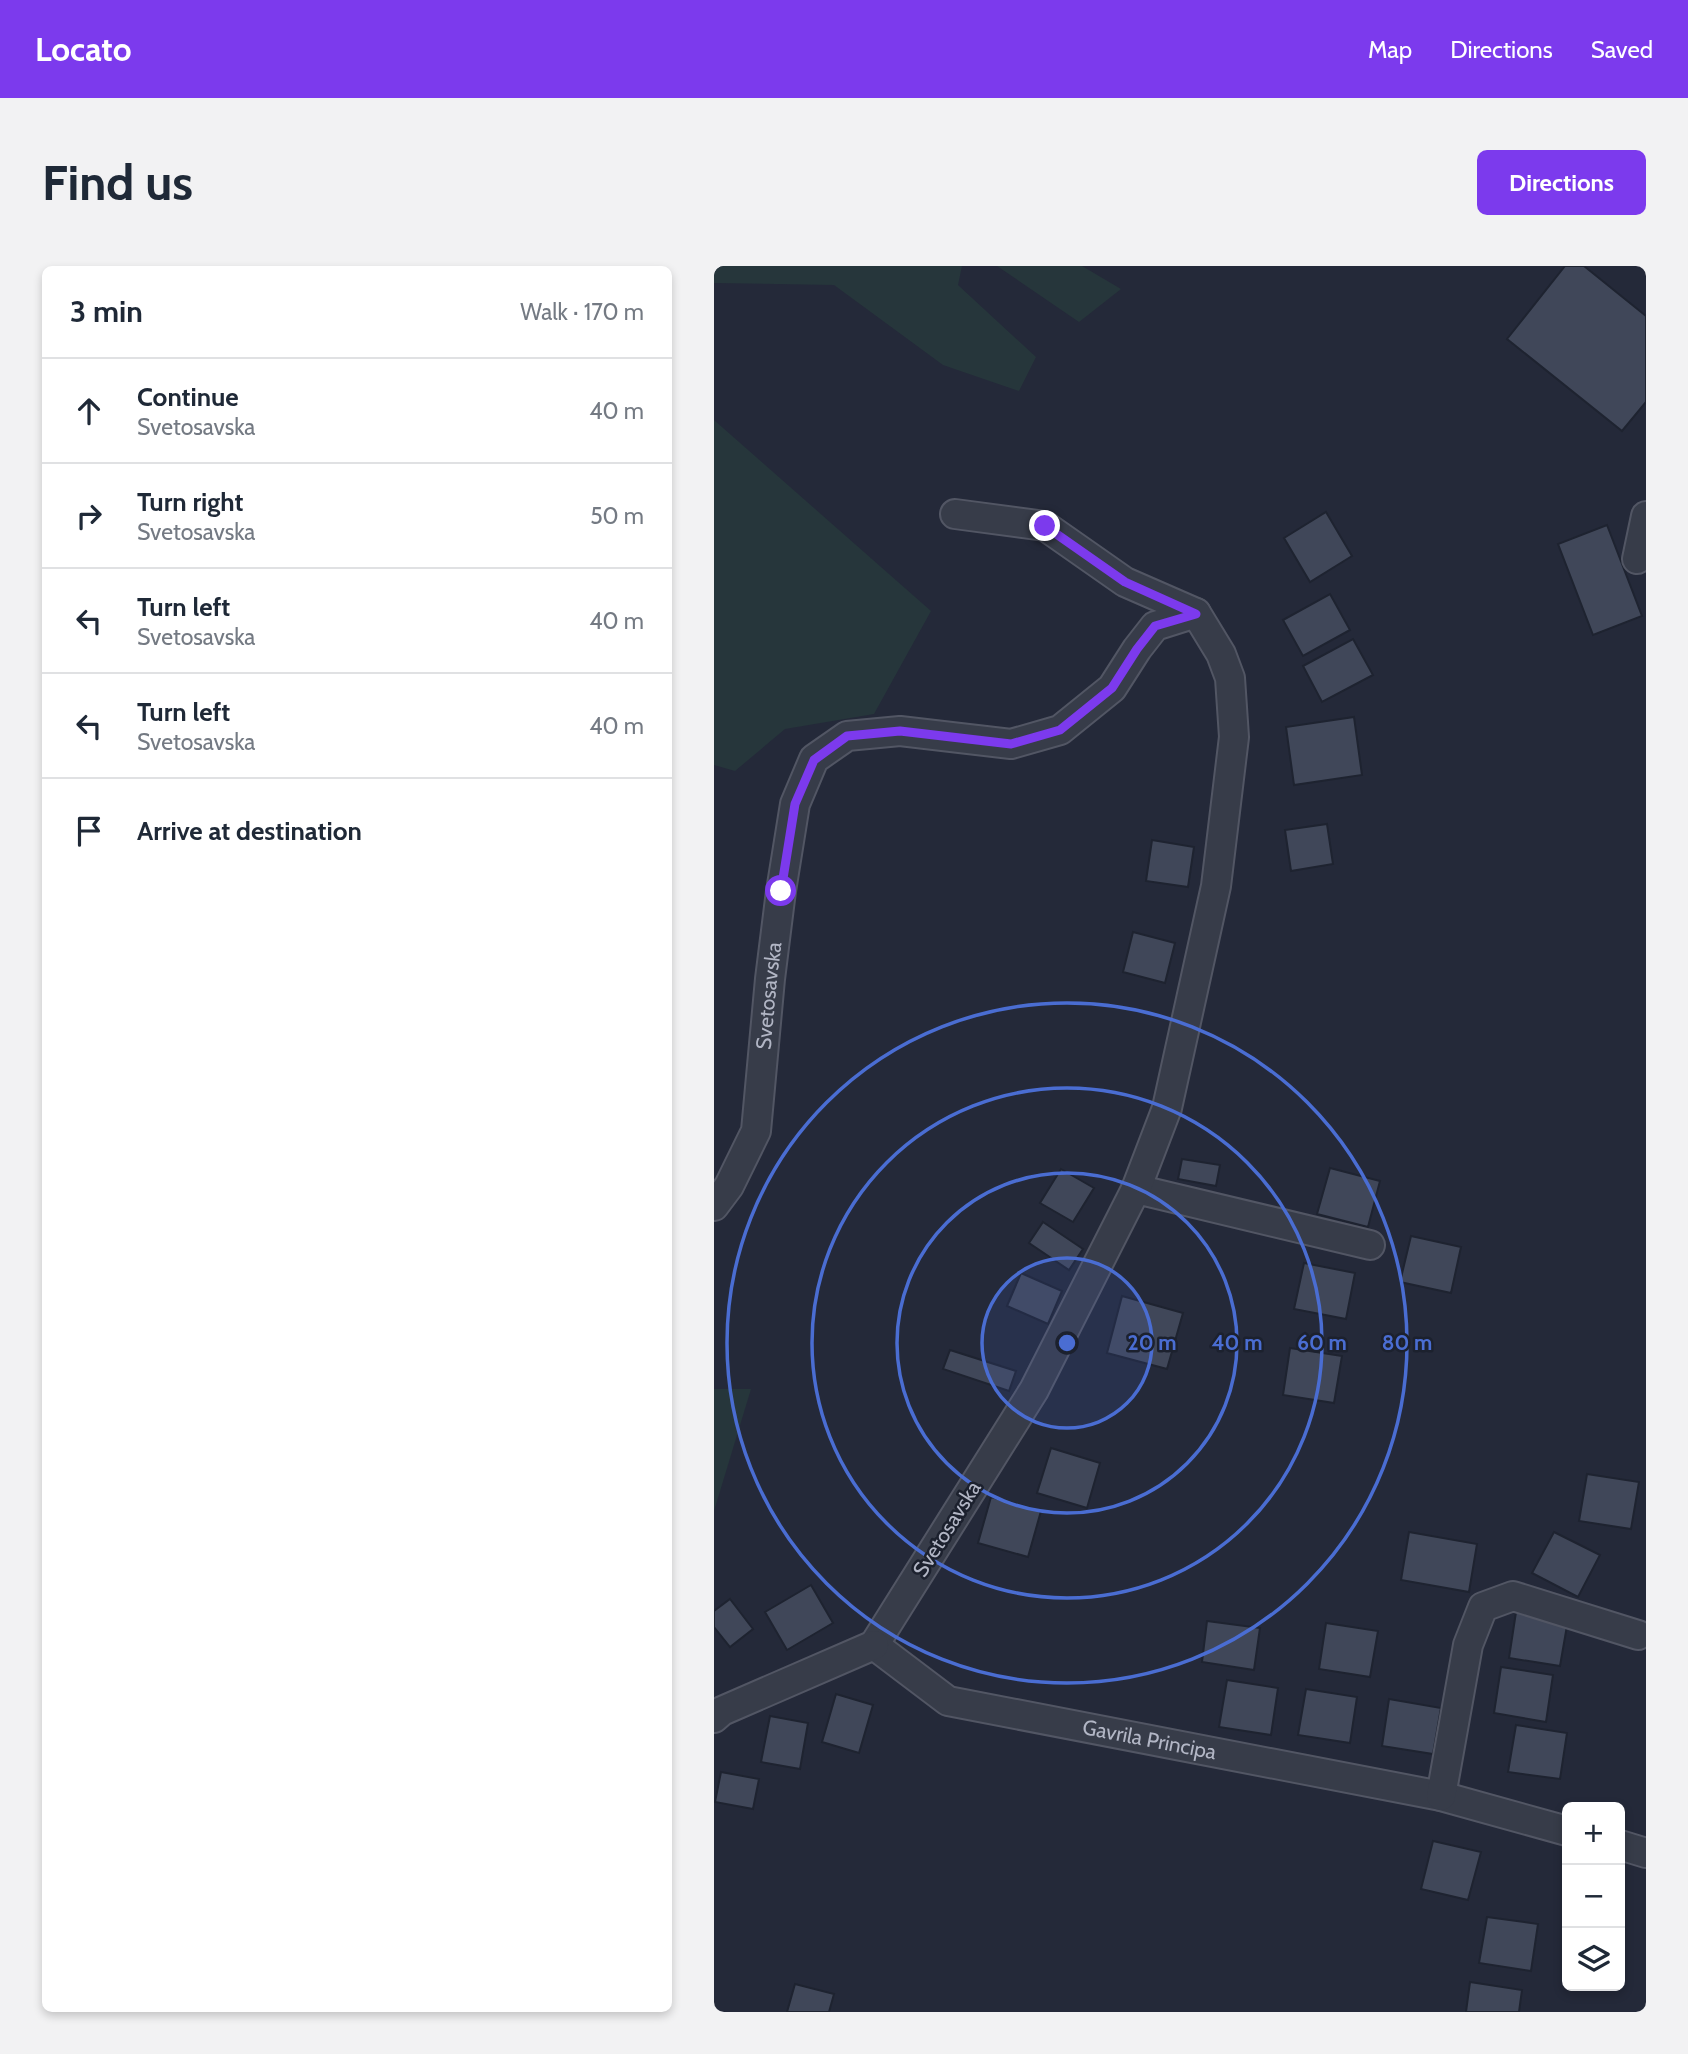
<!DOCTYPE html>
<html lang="en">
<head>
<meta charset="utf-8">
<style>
  body { margin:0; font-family:Cabin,sans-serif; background:#f2f2f3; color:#1f2937 }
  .controls { position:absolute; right:21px; bottom:21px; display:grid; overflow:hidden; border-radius:10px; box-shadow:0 4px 10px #0003 }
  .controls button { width:63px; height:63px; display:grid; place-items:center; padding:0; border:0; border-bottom:2px solid #e0e1e3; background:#fff; color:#1f2937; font:35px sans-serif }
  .stop { position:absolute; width:21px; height:21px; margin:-16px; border:5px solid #7c3aed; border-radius:50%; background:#fff }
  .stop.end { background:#7c3aed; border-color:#fff; box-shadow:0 2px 7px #0008 }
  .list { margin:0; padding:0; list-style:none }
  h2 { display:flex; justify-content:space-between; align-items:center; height:91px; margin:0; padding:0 28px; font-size:30px }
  h2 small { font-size:23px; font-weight:400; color:#747a83 }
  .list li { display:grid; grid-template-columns:46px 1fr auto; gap:21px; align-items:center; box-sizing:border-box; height:105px; padding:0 28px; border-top:2px solid #e0e1e3 }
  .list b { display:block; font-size:26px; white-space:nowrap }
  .list p { margin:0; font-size:23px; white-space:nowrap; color:#747a83 }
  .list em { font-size:23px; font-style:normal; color:#747a83 }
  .icon { flex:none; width:38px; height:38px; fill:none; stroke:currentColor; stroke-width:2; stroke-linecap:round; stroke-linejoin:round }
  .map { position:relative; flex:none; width:932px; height:1746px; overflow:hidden; border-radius:10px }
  header { display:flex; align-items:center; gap:42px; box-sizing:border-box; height:98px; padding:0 35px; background:#7c3aed; color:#fff }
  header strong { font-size:33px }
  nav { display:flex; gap:38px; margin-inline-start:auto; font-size:24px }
  .intro { display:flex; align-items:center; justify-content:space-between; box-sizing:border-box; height:168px; padding:0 42px }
  h1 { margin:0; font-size:49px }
  .button { padding:18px 32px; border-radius:10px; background:#7c3aed; color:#fff; font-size:24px; font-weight:700 }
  main { display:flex; gap:42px; padding:0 42px }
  aside { flex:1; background:#fff; border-radius:10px; box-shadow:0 4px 10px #0003 }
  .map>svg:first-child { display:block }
  .green { fill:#26363b }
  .building { fill:#404759; stroke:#1e2330; stroke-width:2 }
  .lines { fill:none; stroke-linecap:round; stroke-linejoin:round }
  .minor-casing { stroke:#525664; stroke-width:32 }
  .minor { stroke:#373c49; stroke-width:28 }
  .route { stroke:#7c3aed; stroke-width:9 }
  .ring { fill:none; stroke:#4a6dd2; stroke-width:3.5 }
  .labels { text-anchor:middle; stroke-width:5; stroke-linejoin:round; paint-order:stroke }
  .street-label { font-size:21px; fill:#b2b6c5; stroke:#1c212e }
  .centre { fill:#4a6dd2; stroke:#1c212e; stroke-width:3.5 }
  .ring-label { font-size:21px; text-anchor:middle; font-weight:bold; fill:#4a6dd2; stroke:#1c212e; stroke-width:5; stroke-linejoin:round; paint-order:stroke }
</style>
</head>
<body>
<header>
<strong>Locato</strong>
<nav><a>Map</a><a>Directions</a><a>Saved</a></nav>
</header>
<div class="intro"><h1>Find us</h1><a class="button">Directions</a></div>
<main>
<aside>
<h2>3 min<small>Walk · 170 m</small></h2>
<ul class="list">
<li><svg class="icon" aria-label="ahead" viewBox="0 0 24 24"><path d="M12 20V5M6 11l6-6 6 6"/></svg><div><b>Continue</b><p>Svetosavska</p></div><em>40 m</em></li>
<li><svg class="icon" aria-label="right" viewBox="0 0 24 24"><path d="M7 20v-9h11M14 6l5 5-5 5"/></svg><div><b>Turn right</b><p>Svetosavska</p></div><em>50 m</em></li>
<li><svg class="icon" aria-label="left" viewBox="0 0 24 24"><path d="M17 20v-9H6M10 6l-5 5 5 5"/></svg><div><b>Turn left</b><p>Svetosavska</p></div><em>40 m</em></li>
<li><svg class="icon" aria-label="left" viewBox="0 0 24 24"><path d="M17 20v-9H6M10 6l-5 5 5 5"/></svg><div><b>Turn left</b><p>Svetosavska</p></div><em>40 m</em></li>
<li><svg class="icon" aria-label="arrive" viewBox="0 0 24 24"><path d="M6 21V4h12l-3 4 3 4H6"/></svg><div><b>Arrive at destination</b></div></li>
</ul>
</aside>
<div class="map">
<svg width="932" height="1746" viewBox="0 0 932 1746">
  <rect width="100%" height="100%" fill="#242939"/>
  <g class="green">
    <path d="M 0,0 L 248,0 L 244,19 L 322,91 L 305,125 L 229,99 L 120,19 L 0,17 Z"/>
    <path d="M 283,0 L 368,0 L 407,23 L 365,56 Z"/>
    <path d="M 0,154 L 217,345 L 160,448 L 71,463 L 21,505 L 0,499 Z"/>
    <path d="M 0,1123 L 37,1123 L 0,1245 Z"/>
  </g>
  <g class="building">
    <path d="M 851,0 L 870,0 L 932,50 L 932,136 L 908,165 L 793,73 Z"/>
    <path d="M 612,246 L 638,290 L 596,316 L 570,272 Z"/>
    <path d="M 893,259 L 928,350 L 879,369 L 844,278 Z"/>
    <path d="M 616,328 L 636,364 L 589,390 L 569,354 Z"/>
    <path d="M 639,373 L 659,409 L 608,436 L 589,400 Z"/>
    <path d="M 640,451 L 648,509 L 580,519 L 572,461 Z"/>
    <path d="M 613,558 L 619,598 L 577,605 L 571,564 Z"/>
    <path d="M 438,574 L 480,581 L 474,621 L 432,615 Z"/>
    <path d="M 419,666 L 461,677 L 451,717 L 409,706 Z"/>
    <path d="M 468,893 L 506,899 L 502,920 L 464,913 Z"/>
    <path d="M 616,902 L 666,915 L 654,961 L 603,948 Z"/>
    <path d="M 347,903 L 380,922 L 359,956 L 326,937 Z"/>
    <path d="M 329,956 L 369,983 L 355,1004 L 315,977 Z"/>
    <path d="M 697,970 L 747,981 L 737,1027 L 686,1016 Z"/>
    <path d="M 590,997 L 641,1007 L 632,1053 L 580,1043 Z"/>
    <path d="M 307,1007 L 348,1025 L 334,1058 L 293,1040 Z"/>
    <path d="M 408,1030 L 469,1047 L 453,1103 L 393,1087 Z"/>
    <path d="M 576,1082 L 628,1090 L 620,1137 L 569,1129 Z"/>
    <path d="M 236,1084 L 302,1105 L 295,1125 L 229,1103 Z"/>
    <path d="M 337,1182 L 386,1197 L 373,1242 L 323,1227 Z"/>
    <path d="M 873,1208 L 925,1216 L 917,1263 L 865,1255 Z"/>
    <path d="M 277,1231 L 327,1245 L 314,1291 L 264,1277 Z"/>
    <path d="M 695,1266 L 763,1278 L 755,1326 L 687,1314 Z"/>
    <path d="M 840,1266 L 886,1289 L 864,1331 L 818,1307 Z"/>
    <path d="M 97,1319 L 119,1357 L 73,1384 L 51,1346 Z"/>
    <path d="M 16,1333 L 39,1363 L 16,1381 L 0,1361 L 0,1345 Z"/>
    <path d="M 802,1346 L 854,1354 L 846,1400 L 795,1392 Z"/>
    <path d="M 493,1355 L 546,1362 L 540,1404 L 488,1396 Z"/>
    <path d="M 612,1357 L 664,1365 L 656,1411 L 605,1403 Z"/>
    <path d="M 787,1401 L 839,1409 L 832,1456 L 780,1447 Z"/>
    <path d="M 513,1414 L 564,1422 L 557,1469 L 505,1461 Z"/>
    <path d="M 592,1423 L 643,1431 L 636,1477 L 584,1469 Z"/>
    <path d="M 122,1428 L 159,1439 L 145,1487 L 108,1476 Z"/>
    <path d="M 675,1433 L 727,1442 L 719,1488 L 668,1480 Z"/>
    <path d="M 56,1450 L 94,1457 L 86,1503 L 47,1496 Z"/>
    <path d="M 802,1459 L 853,1467 L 846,1513 L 794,1506 Z"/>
    <path d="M 7,1506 L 45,1513 L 39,1543 L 1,1536 Z"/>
    <path d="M 719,1575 L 767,1586 L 754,1634 L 707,1623 Z"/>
    <path d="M 773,1651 L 824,1658 L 817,1705 L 765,1697 Z"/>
    <path d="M 756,1716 L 808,1724 L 805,1746 L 752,1746 Z"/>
    <path d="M 81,1718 L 120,1728 L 115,1746 L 73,1746 Z"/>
  </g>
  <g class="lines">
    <g class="minor-casing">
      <g id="minor">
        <path d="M 241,248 L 331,260 L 411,316 L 482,347"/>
        <path d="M 923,293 L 932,250"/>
        <path d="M 422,923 L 656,979"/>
        <path id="s1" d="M 0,940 L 15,920 L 42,865 L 56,713 L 67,625 L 81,538 L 100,493 L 133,470 L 186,465 L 297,478 L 346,464 L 398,422 L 423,383 L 441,360 L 482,347 L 507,388 L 516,412 L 520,471 L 502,620 L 453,842 L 422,923 L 320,1124 L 160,1379"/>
        <path id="s2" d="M 160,1379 L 234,1435 L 727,1530 L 853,1565"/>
        <path d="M 0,1452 L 8,1445 L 160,1379"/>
        <path d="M 727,1530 L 754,1379 L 769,1341 L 799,1330 L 924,1369"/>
        <path d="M 906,1579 L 932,1587"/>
      </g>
    </g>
    <use href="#minor" class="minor"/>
  </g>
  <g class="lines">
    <path class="route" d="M 67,625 L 81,538 L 100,494 L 133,470 L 186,465 L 297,478 L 346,464 L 398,422 L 423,383 L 441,360 L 482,348 L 411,316 L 331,260"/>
  </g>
  <circle cx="353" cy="1077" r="85" fill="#4a6dd2" fill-opacity=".12"/>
  <g class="ring">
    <circle cx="353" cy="1077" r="85"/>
    <circle cx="353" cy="1077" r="170"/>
    <circle cx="353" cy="1077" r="255"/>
    <circle cx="353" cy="1077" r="340"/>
  </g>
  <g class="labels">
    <g class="street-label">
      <text dy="7" stroke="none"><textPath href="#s1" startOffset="222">Svetosavska</textPath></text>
      <text transform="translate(233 1263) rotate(-58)" y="7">Svetosavska</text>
      <text dy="7" stroke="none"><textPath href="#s2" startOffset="298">Gavrila Principa</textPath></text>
    </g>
  </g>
  <circle cx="353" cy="1077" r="10" class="centre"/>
  <g class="ring-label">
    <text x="438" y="1084">20 m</text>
    <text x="523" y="1084">40 m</text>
    <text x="608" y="1084">60 m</text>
    <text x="693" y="1084">80 m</text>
  </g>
</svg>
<div class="controls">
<button>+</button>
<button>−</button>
<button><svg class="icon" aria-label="layers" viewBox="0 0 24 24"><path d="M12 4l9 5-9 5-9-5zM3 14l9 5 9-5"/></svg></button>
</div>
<div class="stop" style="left:67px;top:625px"></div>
<div class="stop end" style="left:331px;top:260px"></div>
</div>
</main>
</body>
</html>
